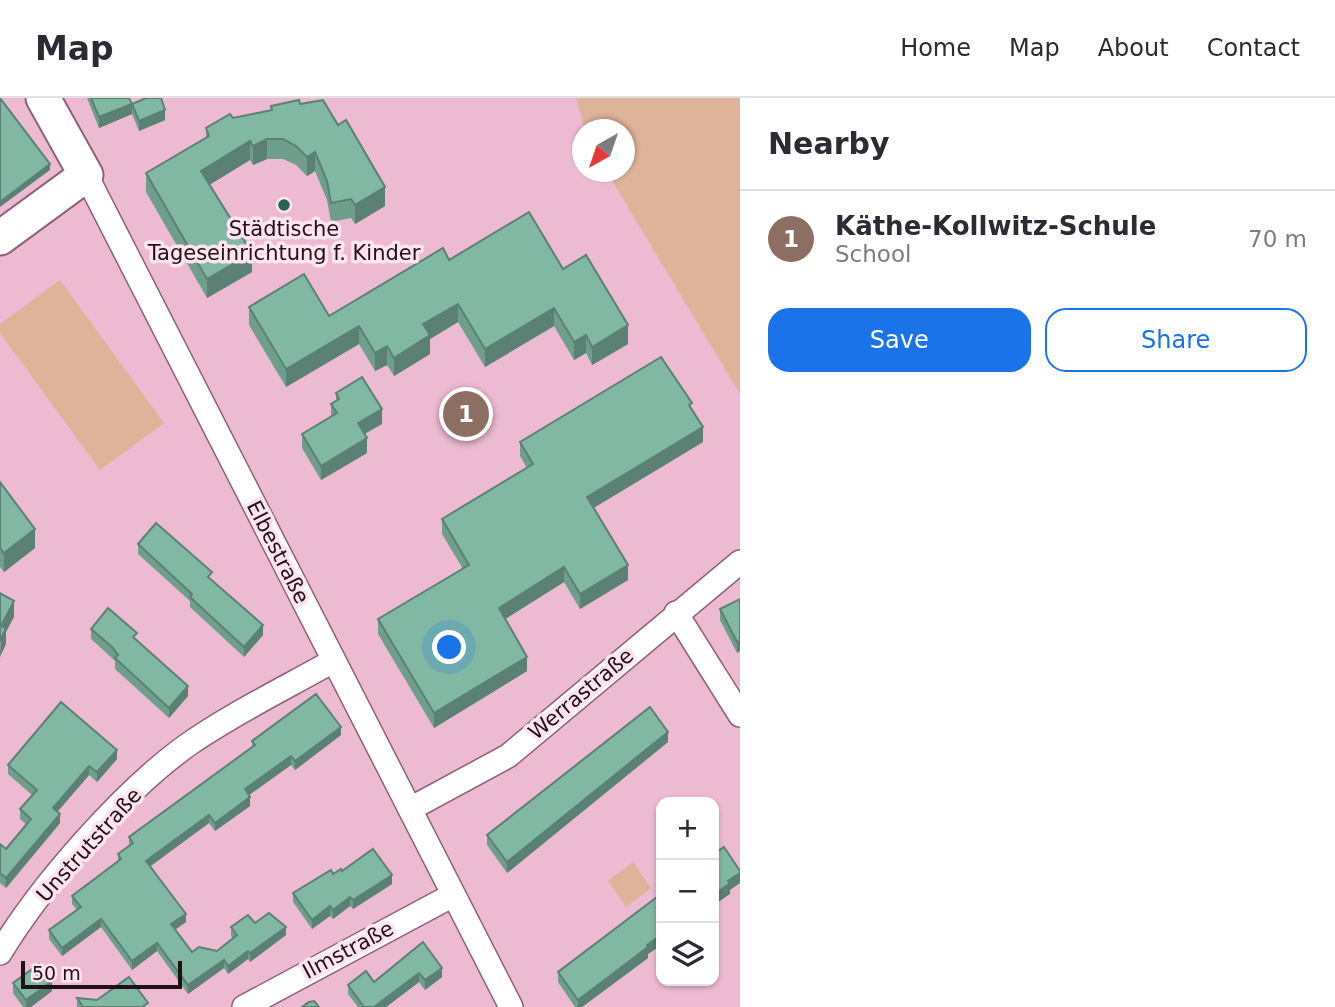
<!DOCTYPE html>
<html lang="en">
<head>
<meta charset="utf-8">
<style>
  body { margin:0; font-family:"DejaVu Sans",sans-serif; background:#f2f2f3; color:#2b2b33 }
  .controls { position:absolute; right:21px; bottom:21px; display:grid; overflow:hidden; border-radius:14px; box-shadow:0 2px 5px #0004 }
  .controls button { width:63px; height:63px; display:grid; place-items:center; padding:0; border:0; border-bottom:2px solid #e1e1e2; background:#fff; color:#2b2b33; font:35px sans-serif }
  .compass { position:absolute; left:572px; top:21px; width:63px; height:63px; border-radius:50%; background:#fff; box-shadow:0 2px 5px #0004; rotate:220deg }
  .scale { position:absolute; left:21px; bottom:18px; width:161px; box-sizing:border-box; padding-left:7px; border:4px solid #211018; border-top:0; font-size:19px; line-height:24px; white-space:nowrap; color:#211018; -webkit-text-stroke:5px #fee4ef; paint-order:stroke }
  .you { position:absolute; left:450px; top:550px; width:24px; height:24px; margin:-18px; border:5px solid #fff; border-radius:50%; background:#1a73e8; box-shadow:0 0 0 10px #1a73e833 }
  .badge { display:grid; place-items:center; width:46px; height:46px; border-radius:50%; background:#1a73e8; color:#fff; font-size:23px; font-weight:700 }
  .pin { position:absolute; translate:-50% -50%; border:4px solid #fff; box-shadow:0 2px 7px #0006 }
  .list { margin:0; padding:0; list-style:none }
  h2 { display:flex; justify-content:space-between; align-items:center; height:91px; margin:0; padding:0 28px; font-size:30px }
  h2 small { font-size:23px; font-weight:400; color:#7c7c81 }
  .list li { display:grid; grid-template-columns:46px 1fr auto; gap:21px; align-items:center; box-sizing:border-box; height:98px; padding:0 28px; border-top:2px solid #e1e1e2 }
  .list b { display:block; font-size:26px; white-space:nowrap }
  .list p { margin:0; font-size:23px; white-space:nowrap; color:#7c7c81 }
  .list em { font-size:23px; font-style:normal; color:#7c7c81 }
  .actions { display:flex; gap:14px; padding:21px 28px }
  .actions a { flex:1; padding:16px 0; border:2px solid #1a73e8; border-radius:21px; text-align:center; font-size:24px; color:#1a73e8 }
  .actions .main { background:#1a73e8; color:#fff }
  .icon { flex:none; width:38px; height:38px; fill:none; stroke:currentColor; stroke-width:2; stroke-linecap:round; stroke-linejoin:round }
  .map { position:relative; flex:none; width:740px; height:909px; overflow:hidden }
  header { display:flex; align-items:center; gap:42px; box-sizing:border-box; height:98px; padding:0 35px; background:#fff; border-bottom:2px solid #e1e1e2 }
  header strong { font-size:33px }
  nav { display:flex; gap:38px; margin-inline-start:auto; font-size:24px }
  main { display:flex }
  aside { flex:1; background:#fff }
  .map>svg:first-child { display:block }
  .green { fill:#dfb29a }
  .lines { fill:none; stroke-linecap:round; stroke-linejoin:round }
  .minor-casing { stroke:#8e6276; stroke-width:26 }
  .secondary-casing { stroke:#8e6276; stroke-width:37 }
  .minor { stroke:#fff; stroke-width:23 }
  .secondary { stroke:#fff; stroke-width:33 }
  .wall { fill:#6f9e8d }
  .shaded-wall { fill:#5a8173 }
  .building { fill:#81b8a4; stroke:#5a8173; stroke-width:2 }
  .poi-dot { fill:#276552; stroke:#fee4ef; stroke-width:2.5 }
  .labels { text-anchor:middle; stroke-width:7; stroke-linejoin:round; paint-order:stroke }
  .poi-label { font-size:21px; fill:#211018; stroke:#fee4ef }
  .street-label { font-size:21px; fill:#211018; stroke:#fee4ef }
</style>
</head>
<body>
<header>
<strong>Map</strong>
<nav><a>Home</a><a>Map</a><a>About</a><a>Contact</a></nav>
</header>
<main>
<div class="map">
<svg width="740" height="909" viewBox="0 0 740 909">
  <rect width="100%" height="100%" fill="#edbbd1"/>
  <g class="green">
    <path d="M 576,0 L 740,0 L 740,296 L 607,74 L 624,74 L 624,32 L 585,31 Z"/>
    <path d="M 60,182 L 164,325 L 100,372 L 0,235 L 0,226 Z"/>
    <path d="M 633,764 L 651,790 L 626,809 L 608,783 Z"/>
  </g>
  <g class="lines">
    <g class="minor-casing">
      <g id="minor">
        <path d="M 86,77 L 511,909"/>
        <path d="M 676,515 L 740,617"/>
        <path d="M 410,711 L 508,658 L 740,464"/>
        <path d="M 0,855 C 41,787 124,692 189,646 C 234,615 285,590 333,563"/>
        <path d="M 244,909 L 453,797"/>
      </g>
    </g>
    <g class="secondary-casing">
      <path id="secondary" d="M 0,140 L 86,77 L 43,0"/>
    </g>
    <use href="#minor" class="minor"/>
    <use href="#secondary" class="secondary"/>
  </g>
  <g class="wall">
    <path d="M 87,0 L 129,0 L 132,6 L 165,22 L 139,33 L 132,16 L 99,30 Z"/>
    <path d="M 300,6 L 385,108 L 355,126 L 351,120 L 331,124 L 327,102 L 315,73 L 307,78 L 296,67 L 283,61 L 267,61 L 253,67 L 250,62 L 209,87 L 252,174 L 207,200 L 146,94 L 146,75 L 206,40 L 206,30 L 233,20 L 271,12 L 271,8 Z"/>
    <path d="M 449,162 L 563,171 L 628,246 L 592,267 L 586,255 L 574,262 L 554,228 L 485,269 L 458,224 L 430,241 L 430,256 L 394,278 L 387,267 L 375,273 L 359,246 L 286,289 L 249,227 L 249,209 L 329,218 Z"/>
    <path d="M 336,295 L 382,326 L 365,336 L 367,355 L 321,382 L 302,350 L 302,336 L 331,318 L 331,306 L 336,304 Z"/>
    <path d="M 692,311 L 703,344 L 593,410 L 628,482 L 580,511 L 564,484 L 505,521 L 527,573 L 434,630 L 378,536 L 378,521 L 463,471 L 442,436 L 442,421 L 527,370 L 520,358 L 520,344 Z"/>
    <path d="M 0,384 L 35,450 L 4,474 L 0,469 Z"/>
    <path d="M 138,446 L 212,483 L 263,537 L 244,559 L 190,509 L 190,503 L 138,456 Z"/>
    <path d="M 740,501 L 737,555 L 720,522 L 720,511 Z"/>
    <path d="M 91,531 L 137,543 L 188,598 L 169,620 L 115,571 L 115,563 L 112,560 L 91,541 Z"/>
    <path d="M 341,637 L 295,672 L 291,667 L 249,697 L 250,708 L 215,733 L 209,725 L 151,768 L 186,824 L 175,832 L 192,854 L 217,853 L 233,840 L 231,838 L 231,829 L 255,825 L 286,837 L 250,864 L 248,861 L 228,876 L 224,870 L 188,896 L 157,853 L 132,872 L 101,829 L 62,858 L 49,841 L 49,832 L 77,812 L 72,806 L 72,798 L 118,764 L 118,756 L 129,748 L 129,739 L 252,649 L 252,643 Z"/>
    <path d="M 668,644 L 507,775 L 487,747 L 487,737 Z"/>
    <path d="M 117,661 L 97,684 L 89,677 L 57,714 L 60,725 L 6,790 L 0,785 L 0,746 L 6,751 L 27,727 L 20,721 L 20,711 L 32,697 L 8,676 L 8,667 Z"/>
    <path d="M 342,773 L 392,786 L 353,811 L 350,808 L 333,821 L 330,818 L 312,831 L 293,804 L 293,795 Z"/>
    <path d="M 661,796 L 661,847 L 648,856 L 648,860 L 582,909 L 575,909 L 558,884 L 558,874 Z"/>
    <path d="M 423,844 L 442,879 L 425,892 L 419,884 L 386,909 L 358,909 L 348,896 L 348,887 L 374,884 Z"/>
    <path d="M 13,885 L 52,893 L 31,909 L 23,909 L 13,895 Z"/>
    <path d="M 77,900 L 148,909 L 77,909 Z"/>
  </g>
  <g class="shaded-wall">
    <path d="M 132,6 L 132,16 L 99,30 L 99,19 Z"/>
    <path d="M 165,12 L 165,22 L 139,33 L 139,23 Z"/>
    <path d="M 267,41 L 267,61 L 253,67 L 253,48 Z"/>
    <path d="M 250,43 L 250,62 L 201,92 L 201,73 Z"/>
    <path d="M 315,54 L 315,73 L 307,78 L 307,59 Z"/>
    <path d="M 50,66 L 50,72 L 0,109 L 0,104 Z"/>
    <path d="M 385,89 L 385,108 L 355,126 L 355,107 Z"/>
    <path d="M 252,155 L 252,174 L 207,200 L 207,181 Z"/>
    <path d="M 458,206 L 458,224 L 430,241 L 430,256 L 394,278 L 394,260 L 423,226 Z"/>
    <path d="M 554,210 L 554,228 L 485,269 L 485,251 Z"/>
    <path d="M 628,227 L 628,246 L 592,267 L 592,249 Z"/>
    <path d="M 359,228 L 359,246 L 286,289 L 286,271 Z"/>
    <path d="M 586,237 L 586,255 L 574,262 L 574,244 Z"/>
    <path d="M 387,248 L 387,267 L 375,273 L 375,255 Z"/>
    <path d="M 382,311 L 382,326 L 358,339 L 358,325 Z"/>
    <path d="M 703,329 L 703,344 L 587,414 L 587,399 Z"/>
    <path d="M 367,340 L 367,355 L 321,382 L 321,368 Z"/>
    <path d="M 35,431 L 35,450 L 4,474 L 4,455 Z"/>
    <path d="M 628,467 L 628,482 L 580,511 L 580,496 Z"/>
    <path d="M 564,469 L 564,484 L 499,525 L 499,510 Z"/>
    <path d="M 14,503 L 14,519 L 6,534 L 6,546 L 0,559 L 1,528 Z"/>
    <path d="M 263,527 L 263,537 L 244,559 L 244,549 Z"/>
    <path d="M 740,543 L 740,553 L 737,555 L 737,544 Z"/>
    <path d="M 527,559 L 527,573 L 434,630 L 434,615 Z"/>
    <path d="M 188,588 L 188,598 L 169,620 L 169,610 Z"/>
    <path d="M 341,629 L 341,637 L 295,672 L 295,663 Z"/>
    <path d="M 668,634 L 668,644 L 507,775 L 507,764 Z"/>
    <path d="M 117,652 L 117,661 L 97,684 L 97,674 Z"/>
    <path d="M 291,658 L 291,667 L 245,700 L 245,691 Z"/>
    <path d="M 89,668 L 89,677 L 53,719 L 53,710 Z"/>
    <path d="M 250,699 L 250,708 L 215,733 L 215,725 Z"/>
    <path d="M 60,716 L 60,725 L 6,790 L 6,780 Z"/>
    <path d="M 209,717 L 209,725 L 146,771 L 146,763 Z"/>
    <path d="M 740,775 L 740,785 L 730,792 L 730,796 L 714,807 L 714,797 L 728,783 Z"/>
    <path d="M 392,777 L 392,786 L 353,811 L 353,802 Z"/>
    <path d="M 350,799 L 350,808 L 333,821 L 333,812 Z"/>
    <path d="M 330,808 L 330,818 L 312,831 L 312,822 Z"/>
    <path d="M 186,816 L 186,824 L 171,834 L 171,826 Z"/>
    <path d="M 101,821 L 101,829 L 62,858 L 62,850 Z"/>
    <path d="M 286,829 L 286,837 L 250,864 L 250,855 Z"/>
    <path d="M 661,837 L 661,847 L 648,856 L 648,860 L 582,909 L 578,909 L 578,902 L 647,847 Z"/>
    <path d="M 157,845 L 157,853 L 132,872 L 132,863 Z"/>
    <path d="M 248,853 L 248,861 L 228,876 L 228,868 Z"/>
    <path d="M 224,862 L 224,870 L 188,896 L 188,887 Z"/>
    <path d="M 442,870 L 442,879 L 425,892 L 425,882 Z"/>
    <path d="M 419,875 L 419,884 L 386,909 L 374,909 Z"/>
    <path d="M 52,883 L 52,893 L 31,909 L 26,909 L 26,902 Z"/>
  </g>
  <g class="building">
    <path d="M 0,0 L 50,66 L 0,104 Z"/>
    <path d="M 91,0 L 129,0 L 132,6 L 99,19 Z"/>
    <path d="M 146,0 L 161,0 L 165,12 L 139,23 L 132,6 Z"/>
    <path d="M 299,2 L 300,6 L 323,2 L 338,27 L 346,22 L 385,89 L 355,107 L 351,101 L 331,105 L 327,83 L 315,54 L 307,59 L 296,48 L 283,41 L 267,41 L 253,48 L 250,43 L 201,73 L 252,155 L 207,181 L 146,75 L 209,38 L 206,30 L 230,16 L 233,20 L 272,12 L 271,8 Z"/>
    <path d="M 529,114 L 563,171 L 586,157 L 628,227 L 592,249 L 586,237 L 574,244 L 554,210 L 485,251 L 458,206 L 423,226 L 430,237 L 394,260 L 387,248 L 375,255 L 359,228 L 286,271 L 249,209 L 304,176 L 329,218 L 443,150 L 449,162 Z"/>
    <path d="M 661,259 L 692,305 L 689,307 L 703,329 L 587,399 L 628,467 L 580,496 L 564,469 L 499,510 L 527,559 L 434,615 L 378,521 L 469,467 L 442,421 L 533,366 L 520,344 Z"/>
    <path d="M 362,279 L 382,311 L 358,325 L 367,340 L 321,368 L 302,336 L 337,315 L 331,306 L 339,301 L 336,295 Z"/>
    <path d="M 0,384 L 35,431 L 4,455 L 0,450 Z"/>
    <path d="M 156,425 L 212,474 L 208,479 L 263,527 L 244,549 L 190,499 L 192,496 L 138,446 Z"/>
    <path d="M 0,495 L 14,503 L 1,528 L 6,530 L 0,543 Z"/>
    <path d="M 740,501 L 740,543 L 737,544 L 720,511 Z"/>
    <path d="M 108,510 L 137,535 L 133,539 L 188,588 L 169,610 L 115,560 L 118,557 L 112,549 L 91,531 Z"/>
    <path d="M 316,596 L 341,629 L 295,663 L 291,658 L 245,691 L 250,699 L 215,725 L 209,717 L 146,763 L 186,816 L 171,826 L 192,854 L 199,849 L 217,853 L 237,837 L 231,829 L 248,817 L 255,825 L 269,815 L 286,829 L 250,855 L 248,853 L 228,868 L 224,862 L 188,887 L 157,845 L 132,863 L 101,821 L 62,850 L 49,832 L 81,809 L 72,798 L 121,761 L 118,756 L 133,745 L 129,739 L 255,647 L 252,643 Z"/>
    <path d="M 61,604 L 117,652 L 97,674 L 89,668 L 53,710 L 60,716 L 6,780 L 0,775 L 0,746 L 6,751 L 31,721 L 20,711 L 37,692 L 8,667 Z"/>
    <path d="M 650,609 L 668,634 L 507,764 L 487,737 Z"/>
    <path d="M 724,749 L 740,773 L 740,775 L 728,783 L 730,785 L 714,797 L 714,756 Z"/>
    <path d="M 373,751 L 392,777 L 353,802 L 350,799 L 333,812 L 330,808 L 312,822 L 293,795 L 331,772 L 333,776 L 341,771 L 342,773 Z"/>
    <path d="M 661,796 L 661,837 L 647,847 L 648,849 L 578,902 L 558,874 Z"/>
    <path d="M 423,844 L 442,870 L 425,882 L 419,875 L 374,909 L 364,909 L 348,887 L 366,873 L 374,884 Z"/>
    <path d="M 39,866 L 52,883 L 26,902 L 13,885 Z"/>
    <path d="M 129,879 L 148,905 L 142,909 L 83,909 L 77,900 L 97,902 Z"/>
    <path d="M 314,903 L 319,909 L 302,909 L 309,904 Z"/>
  </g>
  <circle class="poi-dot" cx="284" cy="107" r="7"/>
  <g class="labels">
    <g class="poi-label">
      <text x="284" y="138">Städtische<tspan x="284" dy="24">Tageseinrichtung f. Kinder</tspan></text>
    </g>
    <g class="street-label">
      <text transform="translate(278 454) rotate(63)" y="7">Elbestraße</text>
      <text transform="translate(581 596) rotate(-40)" y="7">Werrastraße</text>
      <text transform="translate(89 747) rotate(-48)" y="7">Unstrutstraße</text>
      <text transform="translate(348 852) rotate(-28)" y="7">Ilmstraße</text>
    </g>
  </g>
</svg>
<div class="controls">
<button>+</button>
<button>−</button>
<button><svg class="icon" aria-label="layers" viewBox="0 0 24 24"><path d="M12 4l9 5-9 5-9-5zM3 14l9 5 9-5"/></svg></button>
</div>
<svg class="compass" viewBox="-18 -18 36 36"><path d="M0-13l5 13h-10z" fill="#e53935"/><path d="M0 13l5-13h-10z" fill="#7c7c81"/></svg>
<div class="scale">50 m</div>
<div class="you"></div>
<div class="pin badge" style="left:466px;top:316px;background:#8d6e63">1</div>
</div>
<aside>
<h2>Nearby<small></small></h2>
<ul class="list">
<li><span class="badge" style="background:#8d6e63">1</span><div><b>Käthe-Kollwitz-Schule</b><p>School</p></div><em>70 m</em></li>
</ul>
<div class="actions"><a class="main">Save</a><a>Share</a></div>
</aside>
</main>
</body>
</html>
